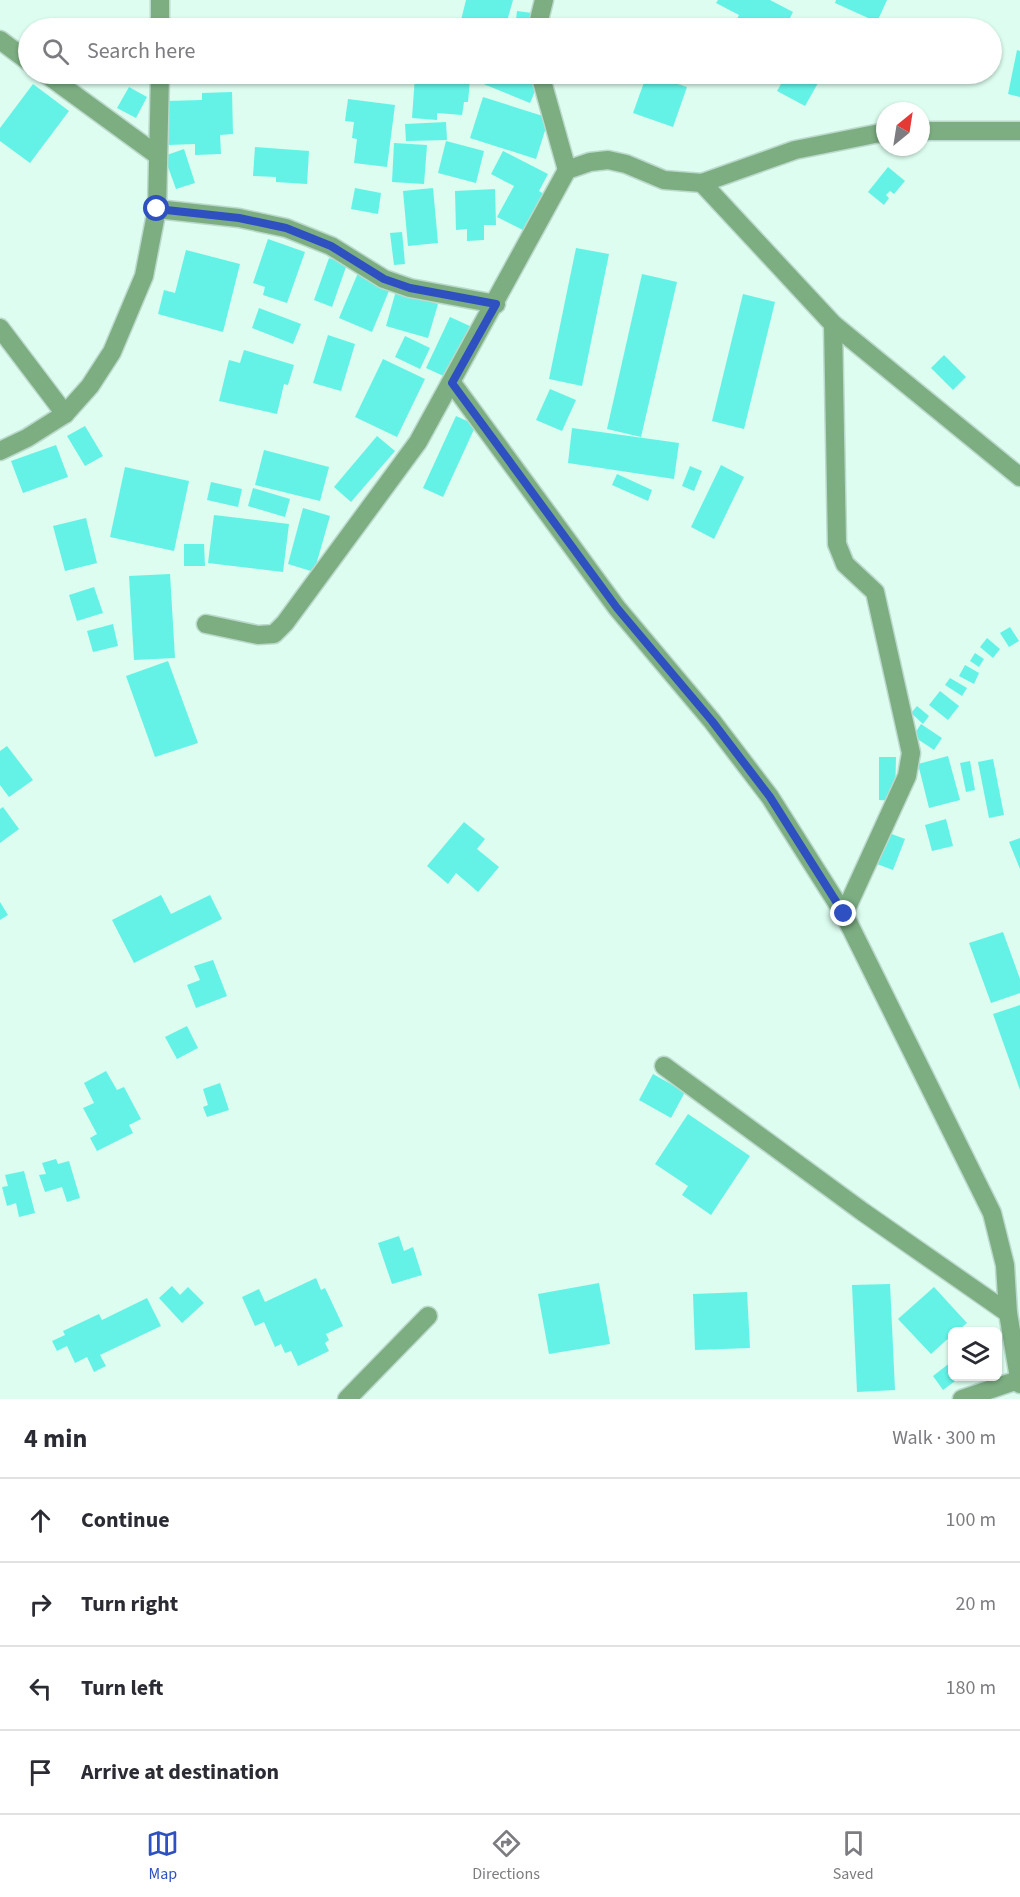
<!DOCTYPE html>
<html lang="en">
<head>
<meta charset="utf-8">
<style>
  body { margin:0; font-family:"Source Sans 3",sans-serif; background:#f7f7f7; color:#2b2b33 }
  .controls { position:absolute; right:18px; bottom:18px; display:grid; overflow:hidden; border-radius:9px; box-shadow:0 2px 4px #0004 }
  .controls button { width:54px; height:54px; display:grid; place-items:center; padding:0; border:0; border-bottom:2px solid #e1e1e2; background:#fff; color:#2b2b33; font:30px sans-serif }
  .compass { position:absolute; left:876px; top:102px; width:54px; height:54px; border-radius:50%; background:#fff; box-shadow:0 2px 4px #0004; rotate:30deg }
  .stop { position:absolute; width:18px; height:18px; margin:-14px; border:4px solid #2e50c0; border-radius:50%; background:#fff }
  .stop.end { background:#2e50c0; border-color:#fff; box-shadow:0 2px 6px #0008 }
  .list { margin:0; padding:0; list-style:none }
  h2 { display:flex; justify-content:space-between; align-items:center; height:78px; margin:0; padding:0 24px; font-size:26px }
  h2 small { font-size:20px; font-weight:400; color:#7c7c81 }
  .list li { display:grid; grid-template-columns:39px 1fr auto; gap:18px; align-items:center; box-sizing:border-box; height:84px; padding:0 24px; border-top:2px solid #e1e1e2 }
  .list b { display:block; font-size:22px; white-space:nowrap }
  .list em { font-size:20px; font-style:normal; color:#7c7c81 }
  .icon { flex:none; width:33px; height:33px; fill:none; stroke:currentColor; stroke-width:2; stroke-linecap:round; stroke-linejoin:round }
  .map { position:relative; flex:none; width:1020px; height:1399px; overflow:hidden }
  .search { position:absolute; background:#fff; box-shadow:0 2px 4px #0004; left:18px; right:18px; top:18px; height:66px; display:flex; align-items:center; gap:15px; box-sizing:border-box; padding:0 21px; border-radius:33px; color:#7c7c81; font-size:22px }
  .sheet { height:414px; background:#fff }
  nav { display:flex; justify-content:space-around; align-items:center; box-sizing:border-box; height:84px; border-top:2px solid #e1e1e2; background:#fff; font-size:16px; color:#7c7c81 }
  nav a { display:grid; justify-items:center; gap:3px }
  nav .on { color:#2e50c0 }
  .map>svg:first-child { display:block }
  .building { fill:#64f2e6 }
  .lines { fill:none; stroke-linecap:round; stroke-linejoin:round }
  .minor-casing { stroke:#bbd9cc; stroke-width:21 }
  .minor { stroke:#7cae82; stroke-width:18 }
  .route { stroke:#2e50c0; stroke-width:8 }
</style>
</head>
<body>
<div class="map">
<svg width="1020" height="1399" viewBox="0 0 1020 1399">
  <rect width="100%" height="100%" fill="#dcfdef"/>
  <g class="building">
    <path d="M 466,0 L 513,0 L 505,28 L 459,28 Z"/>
    <path d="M 718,0 L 770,0 L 793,12 L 785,28 L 732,28 L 739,15 L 716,3 Z"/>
    <path d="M 836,0 L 887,0 L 877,22 L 835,3 Z"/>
    <path d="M 517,11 L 532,13 L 529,28 L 515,28 Z"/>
    <path d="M 1017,50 L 1020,51 L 1020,97 L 1008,94 Z"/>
    <path d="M 117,74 L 136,74 L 132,81 Z"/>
    <path d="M 479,74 L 513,74 L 538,84 L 530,103 L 476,81 Z"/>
    <path d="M 647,74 L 687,87 L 673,127 L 633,113 Z"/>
    <path d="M 743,74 L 760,74 L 756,80 Z"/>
    <path d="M 787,74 L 816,74 L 822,76 L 805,106 L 777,91 Z"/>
    <path d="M 415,76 L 470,80 L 468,102 L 464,102 L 462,115 L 437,113 L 437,120 L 412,118 Z"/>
    <path d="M 33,84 L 69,111 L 30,163 L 0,141 L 0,128 Z"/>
    <path d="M 129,87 L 147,97 L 136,118 L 117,108 Z"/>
    <path d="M 232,92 L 233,134 L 220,135 L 221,154 L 195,155 L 195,144 L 168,145 L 167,101 L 202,100 L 202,93 Z"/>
    <path d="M 483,97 L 549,118 L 536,159 L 470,138 Z"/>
    <path d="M 348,99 L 395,105 L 387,167 L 354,163 L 357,139 L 352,138 L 354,122 L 345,121 Z"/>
    <path d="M 446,122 L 447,140 L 406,141 L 405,124 Z"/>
    <path d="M 446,141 L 484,151 L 476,183 L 438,173 Z"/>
    <path d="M 394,143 L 427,145 L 424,184 L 392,182 Z"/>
    <path d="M 255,147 L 309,151 L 307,184 L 276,182 L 276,177 L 253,176 Z"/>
    <path d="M 184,149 L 195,183 L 176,189 L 164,156 Z"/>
    <path d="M 503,151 L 548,174 L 539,191 L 544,194 L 525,231 L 497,217 L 514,186 L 491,174 Z"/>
    <path d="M 888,167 L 905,181 L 894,194 L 890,191 L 886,195 L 889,198 L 884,205 L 868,192 Z"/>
    <path d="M 355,188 L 381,193 L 378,214 L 351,209 Z"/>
    <path d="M 433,188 L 438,243 L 408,246 L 403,191 Z"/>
    <path d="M 495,189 L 496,225 L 484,225 L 484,240 L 467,241 L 467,229 L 456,230 L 455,191 Z"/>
    <path d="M 402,232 L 405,264 L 394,265 L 390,233 Z"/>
    <path d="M 268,239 L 305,252 L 287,303 L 263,295 L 265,287 L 253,283 Z"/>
    <path d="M 576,248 L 609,254 L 582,386 L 549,379 Z"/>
    <path d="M 186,250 L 240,264 L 223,332 L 158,314 L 164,290 L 175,293 Z"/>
    <path d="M 329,258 L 347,264 L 332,307 L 314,300 Z"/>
    <path d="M 358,273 L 391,286 L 372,332 L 339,318 Z"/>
    <path d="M 642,274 L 677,282 L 641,437 L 607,429 Z"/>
    <path d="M 396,291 L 438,304 L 428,338 L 386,326 Z"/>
    <path d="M 743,294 L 775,302 L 744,429 L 712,421 Z"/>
    <path d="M 259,308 L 301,324 L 293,344 L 252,328 Z"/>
    <path d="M 450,317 L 472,327 L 448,378 L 426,368 Z"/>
    <path d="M 328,335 L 355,344 L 341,391 L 313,383 Z"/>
    <path d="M 405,336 L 430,348 L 420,369 L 395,357 Z"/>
    <path d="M 244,350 L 294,365 L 288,385 L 284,384 L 277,414 L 219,401 L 229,360 L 240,363 Z"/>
    <path d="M 944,355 L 966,377 L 953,390 L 931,368 Z"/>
    <path d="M 383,359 L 425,379 L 397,437 L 355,417 Z"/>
    <path d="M 550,389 L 576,400 L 562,431 L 536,420 Z"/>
    <path d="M 456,416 L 476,425 L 443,497 L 423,488 Z"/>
    <path d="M 85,426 L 103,456 L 85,466 L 67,436 Z"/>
    <path d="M 572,428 L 679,443 L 674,479 L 568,463 Z"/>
    <path d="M 377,436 L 395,451 L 351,502 L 334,487 Z"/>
    <path d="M 56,445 L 68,477 L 23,493 L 11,461 Z"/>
    <path d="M 264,450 L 329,467 L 320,501 L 255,485 Z"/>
    <path d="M 721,465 L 744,477 L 714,539 L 691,527 Z"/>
    <path d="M 690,466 L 702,471 L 694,491 L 682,486 Z"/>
    <path d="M 125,467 L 189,481 L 174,551 L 110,537 Z"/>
    <path d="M 617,474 L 652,490 L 648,501 L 612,485 Z"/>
    <path d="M 211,482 L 242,489 L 238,507 L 207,500 Z"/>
    <path d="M 253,488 L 290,499 L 285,517 L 248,506 Z"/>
    <path d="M 303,508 L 330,516 L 314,572 L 288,564 Z"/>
    <path d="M 214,515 L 289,524 L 283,572 L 208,563 Z"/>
    <path d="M 86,518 L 97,563 L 65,571 L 53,526 Z"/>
    <path d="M 184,544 L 204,544 L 205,566 L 184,566 Z"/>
    <path d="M 170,574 L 175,658 L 134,660 L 129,576 Z"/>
    <path d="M 94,587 L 103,613 L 77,621 L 69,595 Z"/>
    <path d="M 113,624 L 118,646 L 93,652 L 87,631 Z"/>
    <path d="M 1010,627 L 1019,641 L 1009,647 L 1000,633 Z"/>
    <path d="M 987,638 L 1000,649 L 993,658 L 980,647 Z"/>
    <path d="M 975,653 L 984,659 L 979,667 L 970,661 Z"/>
    <path d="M 168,661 L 198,743 L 155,757 L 126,676 Z"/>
    <path d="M 965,665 L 979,673 L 974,684 L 959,676 Z"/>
    <path d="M 950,678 L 967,688 L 962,696 L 945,685 Z"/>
    <path d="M 940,691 L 959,706 L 948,720 L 929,705 Z"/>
    <path d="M 917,706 L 929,716 L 923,724 L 911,713 Z"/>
    <path d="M 921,724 L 942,738 L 934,750 L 913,736 Z"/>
    <path d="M 7,746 L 33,780 L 9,797 L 0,785 L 0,751 Z"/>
    <path d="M 948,756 L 960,800 L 929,808 L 918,764 Z"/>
    <path d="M 879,757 L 896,757 L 895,801 L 879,800 Z"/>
    <path d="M 993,759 L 1004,815 L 989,818 L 978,762 Z"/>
    <path d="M 970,761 L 975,790 L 966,792 L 960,763 Z"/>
    <path d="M 3,807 L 19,829 L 0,843 L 0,809 Z"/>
    <path d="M 946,819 L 953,846 L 932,851 L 925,825 Z"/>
    <path d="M 464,822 L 485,839 L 477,849 L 499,867 L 478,892 L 456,873 L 448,884 L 427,866 Z"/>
    <path d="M 889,833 L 905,839 L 893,870 L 877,864 Z"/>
    <path d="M 1020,838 L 1020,869 L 1009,842 Z"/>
    <path d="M 161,895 L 171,914 L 210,895 L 222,919 L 134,963 L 112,920 Z"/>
    <path d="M 0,902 L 8,915 L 0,920 Z"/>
    <path d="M 1003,932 L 1020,979 L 1020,993 L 991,1003 L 969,943 Z"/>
    <path d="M 213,960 L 227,996 L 196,1008 L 187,985 L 200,980 L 194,966 Z"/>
    <path d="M 1020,1005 L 1020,1090 L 993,1014 Z"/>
    <path d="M 187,1026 L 198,1048 L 177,1059 L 165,1037 Z"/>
    <path d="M 106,1071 L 117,1090 L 124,1087 L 141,1119 L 129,1125 L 133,1133 L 97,1151 L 90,1138 L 97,1134 L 83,1108 L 94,1103 L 84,1083 Z"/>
    <path d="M 653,1074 L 685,1092 L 671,1118 L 639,1100 Z"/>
    <path d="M 220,1083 L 229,1110 L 207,1117 L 203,1107 L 208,1105 L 203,1089 Z"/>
    <path d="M 688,1114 L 750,1156 L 711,1215 L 682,1195 L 688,1186 L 655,1164 Z"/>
    <path d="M 56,1159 L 58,1164 L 69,1161 L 80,1198 L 67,1202 L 62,1187 L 45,1192 L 39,1175 L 46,1174 L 42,1163 Z"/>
    <path d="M 24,1171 L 35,1213 L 19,1217 L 16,1203 L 7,1206 L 2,1187 L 8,1186 L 5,1175 Z"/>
    <path d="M 399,1236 L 404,1251 L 413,1247 L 422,1275 L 392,1284 L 378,1243 Z"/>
    <path d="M 316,1278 L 321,1290 L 325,1288 L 343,1326 L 326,1334 L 329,1340 L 325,1343 L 329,1351 L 298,1366 L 291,1351 L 285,1353 L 281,1344 L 275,1347 L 264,1322 L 255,1326 L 242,1297 L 259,1289 L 265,1302 Z"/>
    <path d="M 599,1283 L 610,1344 L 549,1354 L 538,1294 Z"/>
    <path d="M 890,1284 L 895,1390 L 857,1392 L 852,1285 Z"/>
    <path d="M 172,1286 L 180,1295 L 188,1287 L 204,1303 L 182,1323 L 159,1298 Z"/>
    <path d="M 934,1287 L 967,1323 L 956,1332 L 952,1332 L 952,1335 L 931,1354 L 898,1319 Z"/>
    <path d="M 747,1292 L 750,1348 L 695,1350 L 693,1294 Z"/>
    <path d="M 147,1298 L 161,1326 L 100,1355 L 106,1366 L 94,1372 L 87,1357 L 75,1363 L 67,1346 L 57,1351 L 52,1341 L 65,1335 L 63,1331 L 99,1314 L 102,1320 Z"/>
    <path d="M 951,1362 L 952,1376 L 962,1376 L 943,1390 L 933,1376 Z"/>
  </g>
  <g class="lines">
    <g class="minor-casing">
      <g id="minor">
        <path d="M 160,28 L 160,0"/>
        <path d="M 537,28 L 544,0"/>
        <path d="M 0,40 L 28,61"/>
        <path d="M 46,74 L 157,155"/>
        <path d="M 540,74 L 567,170"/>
        <path d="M 921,131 L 1020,131"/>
        <path d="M 702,183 L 833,324 L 1020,477"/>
        <path d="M 157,209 L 239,218 L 286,228 L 331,246 L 384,279 L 410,288 L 496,304"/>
        <path d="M 833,324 L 837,544 L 845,564 L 875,592 L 911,753 L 907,776 L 844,914"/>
        <path d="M 0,328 L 65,414"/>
        <path d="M 452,383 L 617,608 L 712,721 L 770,797 L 844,914 L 992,1213 L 1005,1265 L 1008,1313 L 1020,1384"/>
        <path d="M 0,451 L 27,438 L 65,414 L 90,386 L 112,352 L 144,276 L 157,209 L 160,74"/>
        <path d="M 206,624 L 258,635 L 274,634 L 285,623 L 418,442 L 567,170 L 590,162 L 608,160 L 626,164 L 664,180 L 702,183 L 795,150 L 885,132"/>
        <path d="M 664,1066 L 863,1212 L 1008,1313"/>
        <path d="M 347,1399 L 428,1316"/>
        <path d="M 962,1399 L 1018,1380"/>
      </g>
    </g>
    <use href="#minor" class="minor"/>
  </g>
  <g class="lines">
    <path class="route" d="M 157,209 L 239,218 L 286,228 L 331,246 L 384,279 L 410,288 L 496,304 L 452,383 L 617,608 L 712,721 L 770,797 L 844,914"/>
  </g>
</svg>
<div class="controls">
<button><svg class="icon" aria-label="layers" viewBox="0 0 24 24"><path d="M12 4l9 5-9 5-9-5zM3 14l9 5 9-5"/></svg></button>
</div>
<svg class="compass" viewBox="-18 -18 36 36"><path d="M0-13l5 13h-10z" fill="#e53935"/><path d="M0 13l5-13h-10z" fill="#7c7c81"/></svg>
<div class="stop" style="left:157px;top:209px"></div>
<div class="stop end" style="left:844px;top:914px"></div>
<div class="search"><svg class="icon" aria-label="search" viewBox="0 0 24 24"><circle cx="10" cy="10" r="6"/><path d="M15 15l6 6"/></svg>Search here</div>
</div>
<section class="sheet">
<h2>4 min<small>Walk · 300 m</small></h2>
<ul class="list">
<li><svg class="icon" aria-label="ahead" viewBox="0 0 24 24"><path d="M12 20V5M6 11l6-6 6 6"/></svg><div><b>Continue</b></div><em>100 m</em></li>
<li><svg class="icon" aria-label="right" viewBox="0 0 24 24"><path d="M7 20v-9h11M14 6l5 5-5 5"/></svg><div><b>Turn right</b></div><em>20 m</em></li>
<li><svg class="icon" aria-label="left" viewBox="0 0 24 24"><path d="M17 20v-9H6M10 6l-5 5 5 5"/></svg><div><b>Turn left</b></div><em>180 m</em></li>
<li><svg class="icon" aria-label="arrive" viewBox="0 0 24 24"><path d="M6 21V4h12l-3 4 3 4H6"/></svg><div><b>Arrive at destination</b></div></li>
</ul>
</section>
<nav>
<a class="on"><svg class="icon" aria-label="map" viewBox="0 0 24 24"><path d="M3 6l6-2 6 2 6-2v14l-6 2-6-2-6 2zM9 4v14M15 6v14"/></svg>Map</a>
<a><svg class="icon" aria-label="directions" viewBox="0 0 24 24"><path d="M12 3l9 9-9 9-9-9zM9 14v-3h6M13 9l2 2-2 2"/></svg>Directions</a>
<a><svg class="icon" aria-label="saved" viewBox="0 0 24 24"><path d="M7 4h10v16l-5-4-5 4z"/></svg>Saved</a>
</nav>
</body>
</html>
